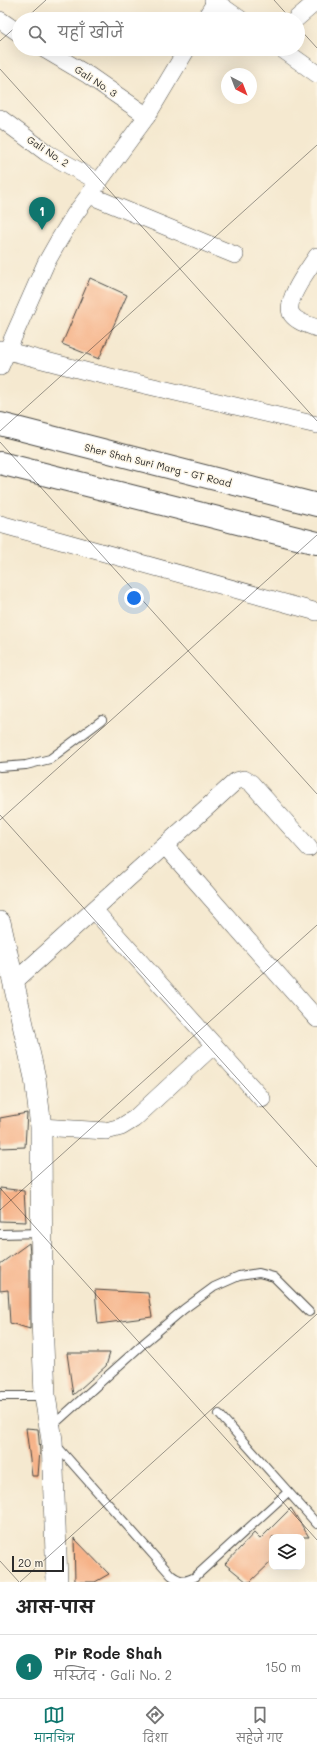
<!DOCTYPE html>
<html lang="hi">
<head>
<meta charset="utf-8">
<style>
  body { margin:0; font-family:Mali,"Playpen Sans Deva",sans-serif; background:#f2f2f2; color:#222 }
  .controls { position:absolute; right:12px; bottom:12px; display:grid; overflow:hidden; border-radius:8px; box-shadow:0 4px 16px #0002 }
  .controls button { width:36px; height:36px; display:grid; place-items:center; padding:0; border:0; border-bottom:1px solid #e0e0e0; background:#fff; color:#222; font:20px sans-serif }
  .compass { position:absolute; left:221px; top:68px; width:36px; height:36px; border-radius:50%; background:#fff; box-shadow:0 4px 16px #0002; rotate:138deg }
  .scale { position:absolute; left:12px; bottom:10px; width:52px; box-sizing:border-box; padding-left:4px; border:2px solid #2b2b2b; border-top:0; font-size:11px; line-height:14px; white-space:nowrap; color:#2b2b2b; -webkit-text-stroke:3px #fcf5e5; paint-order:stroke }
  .you { position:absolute; left:134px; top:598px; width:14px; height:14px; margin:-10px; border:3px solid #fff; border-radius:50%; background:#1a73e8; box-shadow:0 0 0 6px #1a73e833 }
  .badge { display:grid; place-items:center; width:26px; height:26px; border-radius:50%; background:#0f766e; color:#fff; font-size:13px; font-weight:700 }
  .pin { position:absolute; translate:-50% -33px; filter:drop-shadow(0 1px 2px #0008) }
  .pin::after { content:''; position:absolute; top:21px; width:14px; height:12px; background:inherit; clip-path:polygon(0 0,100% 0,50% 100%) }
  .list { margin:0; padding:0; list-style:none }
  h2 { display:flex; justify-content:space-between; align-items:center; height:52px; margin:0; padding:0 16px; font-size:17px }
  h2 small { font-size:13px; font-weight:400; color:#767676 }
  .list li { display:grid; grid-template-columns:26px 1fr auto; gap:12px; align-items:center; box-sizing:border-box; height:64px; padding:0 16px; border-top:1px solid #e0e0e0 }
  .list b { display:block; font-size:15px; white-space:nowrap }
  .list p { margin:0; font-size:13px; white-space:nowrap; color:#767676 }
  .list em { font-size:13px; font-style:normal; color:#767676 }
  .icon { flex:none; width:22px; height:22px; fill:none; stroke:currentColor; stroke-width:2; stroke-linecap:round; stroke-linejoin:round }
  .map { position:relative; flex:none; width:317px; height:1582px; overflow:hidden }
  .search { position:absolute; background:#fff; box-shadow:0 4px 16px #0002; left:12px; right:12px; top:12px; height:44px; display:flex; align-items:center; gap:10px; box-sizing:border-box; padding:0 14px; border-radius:22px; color:#767676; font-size:15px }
  .sheet { height:116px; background:#fff }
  nav { display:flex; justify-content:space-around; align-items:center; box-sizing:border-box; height:56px; border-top:1px solid #e0e0e0; background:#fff; font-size:11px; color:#767676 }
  nav a { display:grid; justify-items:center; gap:2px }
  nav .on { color:#0f766e }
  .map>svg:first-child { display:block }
  .building { fill:#f6b288 }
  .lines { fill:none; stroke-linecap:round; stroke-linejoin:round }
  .service-casing { stroke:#494844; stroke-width:10 }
  .minor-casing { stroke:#494844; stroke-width:18 }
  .tertiary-casing { stroke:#494844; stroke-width:22 }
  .primary-casing { stroke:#494844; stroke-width:24 }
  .service { stroke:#fff; stroke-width:8 }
  .minor { stroke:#fff; stroke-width:17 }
  .tertiary { stroke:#fff; stroke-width:21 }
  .primary { stroke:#fff; stroke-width:22 }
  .ticks { fill:none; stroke:#2b2b2b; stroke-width:1; stroke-opacity:0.45 }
  .labels { text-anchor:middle; stroke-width:3; stroke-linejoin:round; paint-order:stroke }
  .street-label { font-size:10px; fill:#2b2b2b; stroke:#fcf5e5 }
</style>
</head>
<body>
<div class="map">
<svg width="317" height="1582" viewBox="0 0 317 1582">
  <rect width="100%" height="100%" fill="#fcf5e5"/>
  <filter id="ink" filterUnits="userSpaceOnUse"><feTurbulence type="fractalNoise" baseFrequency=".025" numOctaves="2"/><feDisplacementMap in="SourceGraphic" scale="8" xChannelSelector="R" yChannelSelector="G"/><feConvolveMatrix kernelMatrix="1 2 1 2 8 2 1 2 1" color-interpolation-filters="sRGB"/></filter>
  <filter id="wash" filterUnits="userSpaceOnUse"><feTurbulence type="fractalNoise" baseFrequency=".012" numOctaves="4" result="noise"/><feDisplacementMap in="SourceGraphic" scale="16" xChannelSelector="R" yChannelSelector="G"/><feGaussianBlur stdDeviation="0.9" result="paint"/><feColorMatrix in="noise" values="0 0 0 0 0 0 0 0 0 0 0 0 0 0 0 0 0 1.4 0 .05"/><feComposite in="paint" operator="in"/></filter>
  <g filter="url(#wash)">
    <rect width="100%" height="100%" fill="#f5e9d0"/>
    <g id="blocks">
      <g class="building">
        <path d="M 90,278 L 127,295 L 99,359 L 62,344 Z"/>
        <path d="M 27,1113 L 25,1147 L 0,1148 L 0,1118 Z"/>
        <path d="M 0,1188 L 24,1191 L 26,1222 L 0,1221 Z"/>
        <path d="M 29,1243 L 30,1254 L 30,1329 L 10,1323 L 8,1290 L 0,1291 L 0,1264 Z"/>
        <path d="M 95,1290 L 148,1293 L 152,1317 L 98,1324 Z"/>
        <path d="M 67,1353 L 110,1353 L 106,1366 L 73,1395 Z"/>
        <path d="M 26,1428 L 38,1429 L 40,1451 L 38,1476 L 32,1476 Z"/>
        <path d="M 291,1508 L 309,1537 L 272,1537 L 272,1561 L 250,1582 L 247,1582 L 225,1564 L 254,1533 L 260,1539 Z"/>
        <path d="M 74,1538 L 109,1574 L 95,1582 L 75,1582 Z"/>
      </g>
    </g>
  </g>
  <g filter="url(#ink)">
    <use href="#blocks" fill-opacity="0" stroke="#494844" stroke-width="1"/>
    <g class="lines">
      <g class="service-casing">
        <g id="service">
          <path d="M 0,767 L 26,765 L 50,759 L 102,720"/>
          <path d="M 0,1234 L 42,1233"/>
          <path d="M 0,1396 L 45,1396"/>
          <path d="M 219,1414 L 317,1524"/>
          <path d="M 52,1426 L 145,1342 L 184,1309 L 214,1287 L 239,1276 L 259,1273 L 274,1277 L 309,1312"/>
          <path d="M 56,1445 L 171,1575 C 180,1582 185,1582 195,1577 L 288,1492"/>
        </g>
      </g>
      <g class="minor-casing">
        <g id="minor">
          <path d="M 213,0 L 240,19"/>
          <path d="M 205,19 L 216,1"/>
          <path d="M 296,19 L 317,1"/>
          <path d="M 0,20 L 19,33"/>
          <path d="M 44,49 L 88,75 L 147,116"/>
          <path d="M 282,49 L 317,74"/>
          <path d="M 0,118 L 47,153 L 99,182"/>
          <path d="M 89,195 L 235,255"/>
          <path d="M 317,256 C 310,267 283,302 292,315 C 297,322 309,325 317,328"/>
          <path d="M 0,349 L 85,371 L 317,425"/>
          <path d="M 0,367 L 46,263 L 59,240 L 75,214 L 147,116 L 187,49"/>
          <path d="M 0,524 L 317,612"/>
          <path d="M 165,846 L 317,1019"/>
          <path d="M 94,910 L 262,1099"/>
          <path d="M 14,982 L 236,781 L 244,779 L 251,783 L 309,848"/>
          <path d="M 41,1127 L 106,1131 L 121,1127 L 134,1119 L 214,1045"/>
        </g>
      </g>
      <g class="tertiary-casing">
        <path id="tertiary" d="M 0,922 L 35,1078 L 41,1127 L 42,1319 L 45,1396 L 52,1440 L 57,1582"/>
      </g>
      <g class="primary-casing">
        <g id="primary">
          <path d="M 0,424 L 317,505"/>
          <path d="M 0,463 L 317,543"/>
        </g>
      </g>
      <use href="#service" class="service"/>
      <use href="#minor" class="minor"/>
      <use href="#tertiary" class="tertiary"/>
      <use href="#primary" class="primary"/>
    </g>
  </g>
  <path class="ticks" d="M 274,0 L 291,19M 25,19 L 46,0M 298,27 L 317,48M 0,41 L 19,24M 0,69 L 317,421M 0,431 L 317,145M 0,442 L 317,794M 0,815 L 317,1167M 0,820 L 317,535M 0,1188 L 317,1540M 0,1210 L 317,925M 0,1561 L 19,1582M 20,1582 L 317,1314"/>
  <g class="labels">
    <g class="street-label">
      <text transform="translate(96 81) rotate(33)" y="4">Gali No. 3</text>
      <text transform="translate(48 151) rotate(33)" y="4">Gali No. 2</text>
      <text transform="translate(158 465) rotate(14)" y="4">Sher Shah Suri Marg - GT Road</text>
    </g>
  </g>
</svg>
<div class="controls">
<button><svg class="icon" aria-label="layers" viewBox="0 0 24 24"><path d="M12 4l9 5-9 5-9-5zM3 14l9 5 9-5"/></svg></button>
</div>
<svg class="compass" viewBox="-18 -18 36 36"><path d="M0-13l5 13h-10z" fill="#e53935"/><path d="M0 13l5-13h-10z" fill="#767676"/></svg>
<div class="scale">20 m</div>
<div class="you"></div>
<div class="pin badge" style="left:42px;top:230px">1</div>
<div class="search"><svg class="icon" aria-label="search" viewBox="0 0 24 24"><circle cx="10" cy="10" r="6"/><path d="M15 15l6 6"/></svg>यहाँ खोजें</div>
</div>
<section class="sheet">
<h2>आस-पास<small></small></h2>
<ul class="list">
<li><span class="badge">1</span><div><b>Pir Rode Shah</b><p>मस्जिद · Gali No. 2</p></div><em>150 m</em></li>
</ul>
</section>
<nav>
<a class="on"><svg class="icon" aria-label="map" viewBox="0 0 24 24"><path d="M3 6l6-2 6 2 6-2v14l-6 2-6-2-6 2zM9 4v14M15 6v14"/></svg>मानचित्र</a>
<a><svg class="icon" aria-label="directions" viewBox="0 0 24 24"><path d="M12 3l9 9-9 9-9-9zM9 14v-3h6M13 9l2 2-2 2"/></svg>दिशा</a>
<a><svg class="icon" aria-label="saved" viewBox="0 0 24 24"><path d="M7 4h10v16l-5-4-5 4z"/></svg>सहेजे गए</a>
</nav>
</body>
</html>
